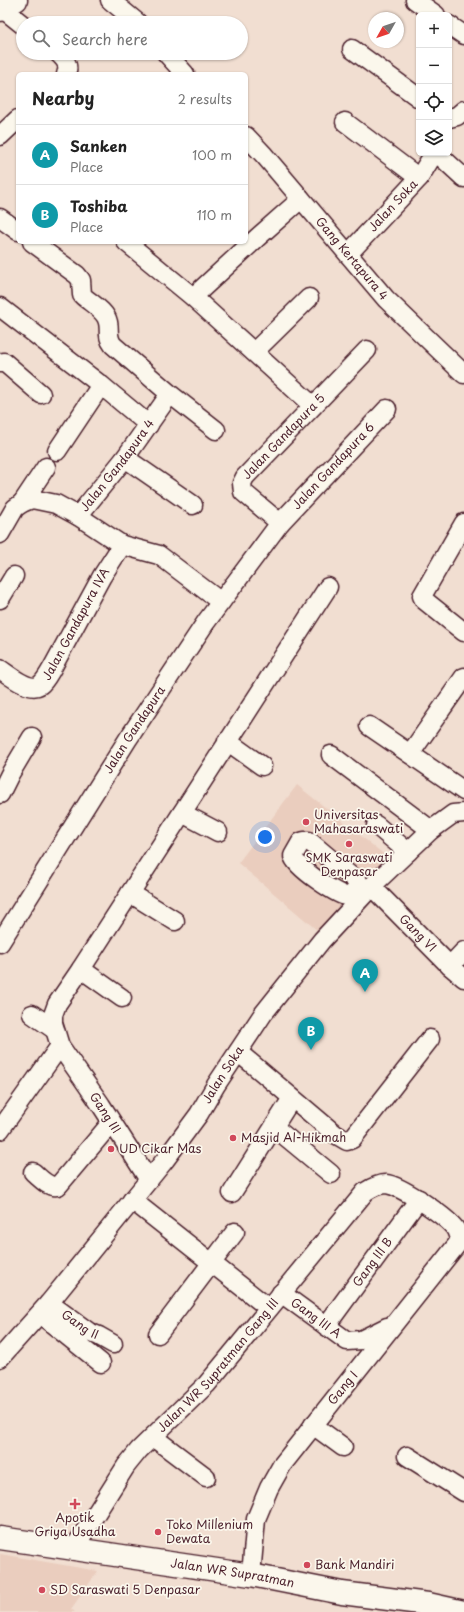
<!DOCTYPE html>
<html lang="en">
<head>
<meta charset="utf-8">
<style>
  body { margin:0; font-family:"Playpen Sans",sans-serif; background:#f6f6f6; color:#222 }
  .controls { position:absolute; right:12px; top:12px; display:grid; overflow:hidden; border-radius:6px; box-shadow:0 1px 3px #0004 }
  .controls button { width:36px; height:36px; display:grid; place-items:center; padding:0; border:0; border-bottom:1px solid #e0e0e0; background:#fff; color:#222; font:20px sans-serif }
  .compass { position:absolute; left:368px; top:12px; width:36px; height:36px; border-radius:50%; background:#fff; box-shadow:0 1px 3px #0004; rotate:230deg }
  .you { position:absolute; left:265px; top:837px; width:14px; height:14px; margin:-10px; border:3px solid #fff; border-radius:50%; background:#1a73e8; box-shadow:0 0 0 6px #1a73e833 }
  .badge { display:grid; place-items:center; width:26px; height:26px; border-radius:50%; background:#0b8043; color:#fff; font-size:13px; font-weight:700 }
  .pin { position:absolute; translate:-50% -33px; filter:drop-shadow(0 1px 2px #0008) }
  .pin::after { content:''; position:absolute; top:21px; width:14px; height:12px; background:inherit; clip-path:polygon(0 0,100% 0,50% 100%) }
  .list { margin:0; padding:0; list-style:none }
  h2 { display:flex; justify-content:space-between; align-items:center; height:52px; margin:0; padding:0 16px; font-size:17px }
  h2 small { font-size:13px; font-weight:400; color:#767676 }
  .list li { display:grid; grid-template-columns:26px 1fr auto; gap:12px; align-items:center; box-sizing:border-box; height:60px; padding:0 16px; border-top:1px solid #e0e0e0 }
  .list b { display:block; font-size:15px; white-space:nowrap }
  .list p { margin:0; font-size:13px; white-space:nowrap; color:#767676 }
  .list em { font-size:13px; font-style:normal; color:#767676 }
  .icon { flex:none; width:22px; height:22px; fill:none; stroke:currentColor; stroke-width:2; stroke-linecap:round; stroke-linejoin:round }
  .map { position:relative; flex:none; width:464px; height:1612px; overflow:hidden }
  .search { position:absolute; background:#fff; box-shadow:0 1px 3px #0004; left:16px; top:16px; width:232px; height:44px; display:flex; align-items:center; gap:10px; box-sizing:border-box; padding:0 14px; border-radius:22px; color:#767676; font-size:15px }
  .panel { position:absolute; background:#fff; box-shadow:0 1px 3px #0004; left:16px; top:72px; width:232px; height:172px; border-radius:6px }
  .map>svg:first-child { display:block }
  .built { fill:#eacdbe }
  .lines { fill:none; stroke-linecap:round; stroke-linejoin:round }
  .minor-casing { stroke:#4a1f2b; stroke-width:21 }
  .major-casing { stroke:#4a1f2b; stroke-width:25 }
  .highway-casing { stroke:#4a1f2b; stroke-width:25 }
  .minor { stroke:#fbf7ec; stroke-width:18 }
  .major { stroke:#fbf7ec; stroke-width:22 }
  .highway { stroke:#fbf7ec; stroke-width:22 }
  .poi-dot { fill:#d1495b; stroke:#fbf7ec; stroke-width:1.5 }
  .labels { text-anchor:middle; stroke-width:3.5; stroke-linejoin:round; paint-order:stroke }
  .street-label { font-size:12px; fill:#4a1f2b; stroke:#fbf7ec }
  .poi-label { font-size:12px; fill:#4a1f2b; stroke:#fbf7ec; text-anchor:start }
</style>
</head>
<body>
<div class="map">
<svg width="464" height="1612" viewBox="0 0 464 1612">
  <rect width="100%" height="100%" fill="#f1ded1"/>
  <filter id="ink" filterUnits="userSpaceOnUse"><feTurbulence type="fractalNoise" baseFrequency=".025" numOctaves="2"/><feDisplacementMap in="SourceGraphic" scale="8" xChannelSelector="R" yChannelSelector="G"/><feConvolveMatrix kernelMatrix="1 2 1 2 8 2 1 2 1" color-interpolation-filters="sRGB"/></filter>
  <g filter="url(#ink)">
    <g class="built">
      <path d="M 297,785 L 391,860 L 318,931 L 238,863 Z"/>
      <path d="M 0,1554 L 98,1571 L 71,1609 L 75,1612 L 0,1612 Z"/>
    </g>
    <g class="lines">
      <g class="minor-casing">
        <g id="minor">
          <path d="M 110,0 L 138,23"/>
          <path d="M 415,0 L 436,15"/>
          <path d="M 3,9 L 23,25"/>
          <path d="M 449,25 L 464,35"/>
          <path d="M 352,49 L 419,98"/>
          <path d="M 58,53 C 65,59 70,65 66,74"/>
          <path d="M 166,53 L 185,74"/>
          <path d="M 449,118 L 457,116 L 464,110"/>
          <path d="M 345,122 L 419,178"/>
          <path d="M 0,136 L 18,119"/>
          <path id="s1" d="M 246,136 L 264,155 L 386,299 L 464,374"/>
          <path d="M 0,218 L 18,231"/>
          <path d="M 32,242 L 77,275 L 81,280 L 82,295 C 89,302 101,308 106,317 C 112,327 105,335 113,345 L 170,394 L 216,430"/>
          <path d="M 126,242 L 193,297 L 313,406"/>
          <path id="s2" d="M 348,254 L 419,178 L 433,155 L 438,154 L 464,178"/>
          <path d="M 193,297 L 258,237 L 301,199"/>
          <path d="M 0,307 L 101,385 L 149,425"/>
          <path d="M 254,352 L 309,298"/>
          <path d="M 0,363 L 4,362 L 41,394"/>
          <path d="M 57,451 L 101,385"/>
          <path d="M 125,458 L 193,505"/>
          <path d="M 22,503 L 46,467"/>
          <path id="s3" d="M 78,516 L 125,458 L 170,394"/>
          <path id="s4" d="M 280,523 L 243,492 L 242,483 L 245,477 L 367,350"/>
          <path d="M 464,523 L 422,596 L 424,600 L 464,632"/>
          <path d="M 0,534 L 15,508 L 22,503 L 32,499 L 56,504 L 78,516 L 122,545 L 159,555 L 221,602"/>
          <path d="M 0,599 L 14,576"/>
          <path id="s5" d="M 0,669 C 9,675 29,692 40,685 C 45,681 48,675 51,670 L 102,576 L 122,545"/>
          <path d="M 369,726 L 464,791"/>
          <path d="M 227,741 L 262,766"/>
          <path d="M 410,754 L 464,677"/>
          <path d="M 331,755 L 431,830"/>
          <path d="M 0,794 L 10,774 L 32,737"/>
          <path d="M 182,813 L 218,832"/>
          <path d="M 376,825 L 408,852"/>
          <path d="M 304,841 L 309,841 L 359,883 L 356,890 L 349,897 C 338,896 295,867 293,856 L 301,842 Z"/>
          <path id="s6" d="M 372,887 L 450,966 L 464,978"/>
          <path d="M 130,893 L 175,921"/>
          <path id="s7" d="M 0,943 L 128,739 L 206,622 L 280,523 L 387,409"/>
          <path d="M 450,966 L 464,951"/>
          <path d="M 81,969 L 122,998"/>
          <path d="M 32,1014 L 55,1030"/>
          <path d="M 238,1052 L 335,1134 L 347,1141 L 352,1139 L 430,1039"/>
          <path d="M 274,1127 L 331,1174"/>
          <path d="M 0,1130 L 60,1046"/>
          <path d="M 33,1172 C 40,1178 48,1188 58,1186 L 111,1123"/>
          <path d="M 149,1180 L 101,1105 L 60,1046 L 53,1023 L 53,1015 L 57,1004 L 81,969 L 328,587"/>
          <path d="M 232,1193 L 292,1098"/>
          <path d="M 132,1200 L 261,1302"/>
          <path id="s8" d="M 281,1293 L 347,1341 L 361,1340 L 387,1327"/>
          <path id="s9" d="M 49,1303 L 89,1332 L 99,1336 L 113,1344"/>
          <path d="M 40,1314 L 101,1363"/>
          <path id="s10" d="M 326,1326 L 419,1199"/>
          <path d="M 158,1334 L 235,1232"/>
          <path id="s11" d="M 0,1358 L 49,1303 L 165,1160 L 199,1114 L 216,1085 L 263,1014 L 322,940 L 374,884 L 431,830 L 453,814 L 464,813"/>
          <path d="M 313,1425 L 343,1447"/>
          <path d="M 153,1437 L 206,1477"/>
          <path d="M 407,1456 L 464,1492"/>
          <path id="s12" d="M 73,1550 L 126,1466 L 139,1450 L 207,1384 L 365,1192 C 371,1188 378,1184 386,1184 C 400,1185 449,1218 456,1230 C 458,1234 459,1238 459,1242 L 282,1465 L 269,1488 L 256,1519 L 251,1575"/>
        </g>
      </g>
      <g class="major-casing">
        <g id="major">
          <path id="s13" d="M 0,1538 L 251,1575 L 342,1593 L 428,1604 L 464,1612"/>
        </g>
      </g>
      <g class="highway-casing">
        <path id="highway" d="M 0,10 L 16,0"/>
      </g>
      <use href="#minor" class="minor"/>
      <use href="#major" class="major"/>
      <use href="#highway" class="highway"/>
    </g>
  </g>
  <g class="poi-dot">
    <circle cx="306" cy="822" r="4"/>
    <circle cx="349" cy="844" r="4"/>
    <circle cx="233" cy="1138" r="4"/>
    <circle cx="111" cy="1149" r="4"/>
    <path d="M73 1498h4v4h4v4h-4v4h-4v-4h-4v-4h4z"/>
    <circle cx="158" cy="1532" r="4"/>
    <circle cx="307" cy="1565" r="4"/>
    <circle cx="42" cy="1590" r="4"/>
  </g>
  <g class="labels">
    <g class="street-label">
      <text dy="4" stroke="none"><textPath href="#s2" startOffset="66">Jalan Soka</textPath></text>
      <text dy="4" stroke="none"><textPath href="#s1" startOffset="162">Gang Kertapura 4</textPath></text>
      <text dy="4" stroke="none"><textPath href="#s4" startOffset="120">Jalan Gandapura 5</textPath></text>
      <text dy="4" stroke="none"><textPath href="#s3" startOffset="64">Jalan Gandapura 4</textPath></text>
      <text dy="4" stroke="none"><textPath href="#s7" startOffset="583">Jalan Gandapura 6</textPath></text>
      <text dy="4" stroke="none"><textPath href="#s5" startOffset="116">Jalan Gandapura IVA</textPath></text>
      <text dy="4" stroke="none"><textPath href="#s7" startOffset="252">Jalan Gandapura</textPath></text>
      <text dy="4" stroke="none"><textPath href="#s6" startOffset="65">Gang VI</textPath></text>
      <text dy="4" stroke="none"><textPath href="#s11" startOffset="361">Jalan Soka</textPath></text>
      <text transform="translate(105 1113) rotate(57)" y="4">Gang III</text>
      <text dy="4" stroke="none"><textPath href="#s10" startOffset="79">Gang III B</textPath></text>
      <text dy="4" stroke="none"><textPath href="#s8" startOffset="43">Gang III A</textPath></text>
      <text dy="4" stroke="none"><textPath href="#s9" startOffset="38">Gang II</textPath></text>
      <text dy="4" stroke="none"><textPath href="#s12" startOffset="236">Jalan WR Supratman Gang III</textPath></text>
      <text transform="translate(343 1388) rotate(-51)" y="4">Gang I</text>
      <text dy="4" stroke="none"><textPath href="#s13" startOffset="235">Jalan WR Supratman</textPath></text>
    </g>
    <g class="poi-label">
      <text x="314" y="819">Universitas<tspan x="314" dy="14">Mahasaraswati</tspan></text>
      <text x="349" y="862" text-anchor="middle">SMK Saraswati<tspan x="349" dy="14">Denpasar</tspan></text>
      <text x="241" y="1142">Masjid Al-Hikmah</text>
      <text x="119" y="1153">UD Cikar Mas</text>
      <text x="75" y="1522" text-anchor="middle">Apotik<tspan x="75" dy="14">Griya Usadha</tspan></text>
      <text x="166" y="1529">Toko Millenium<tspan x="166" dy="14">Dewata</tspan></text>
      <text x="315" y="1569">Bank Mandiri</text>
      <text x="50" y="1594">SD Saraswati 5 Denpasar</text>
    </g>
  </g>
</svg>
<div class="controls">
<button>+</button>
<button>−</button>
<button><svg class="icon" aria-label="locate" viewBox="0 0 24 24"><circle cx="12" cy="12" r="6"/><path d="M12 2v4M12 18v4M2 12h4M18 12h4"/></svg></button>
<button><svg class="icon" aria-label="layers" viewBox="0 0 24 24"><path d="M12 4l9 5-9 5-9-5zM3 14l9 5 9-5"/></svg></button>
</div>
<svg class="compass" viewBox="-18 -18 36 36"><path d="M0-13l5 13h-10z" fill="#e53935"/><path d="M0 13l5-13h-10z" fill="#767676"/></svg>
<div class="you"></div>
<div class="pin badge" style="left:365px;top:992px;background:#0f9aa8">A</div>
<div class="pin badge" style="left:311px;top:1050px;background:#0f9aa8">B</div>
<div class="search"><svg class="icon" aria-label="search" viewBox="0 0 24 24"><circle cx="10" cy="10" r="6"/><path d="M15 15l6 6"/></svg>Search here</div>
<section class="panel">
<h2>Nearby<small>2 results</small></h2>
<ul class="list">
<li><span class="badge" style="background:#0f9aa8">A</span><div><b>Sanken</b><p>Place</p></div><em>100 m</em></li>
<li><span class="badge" style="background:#0f9aa8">B</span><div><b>Toshiba</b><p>Place</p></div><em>110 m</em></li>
</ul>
</section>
</div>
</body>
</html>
